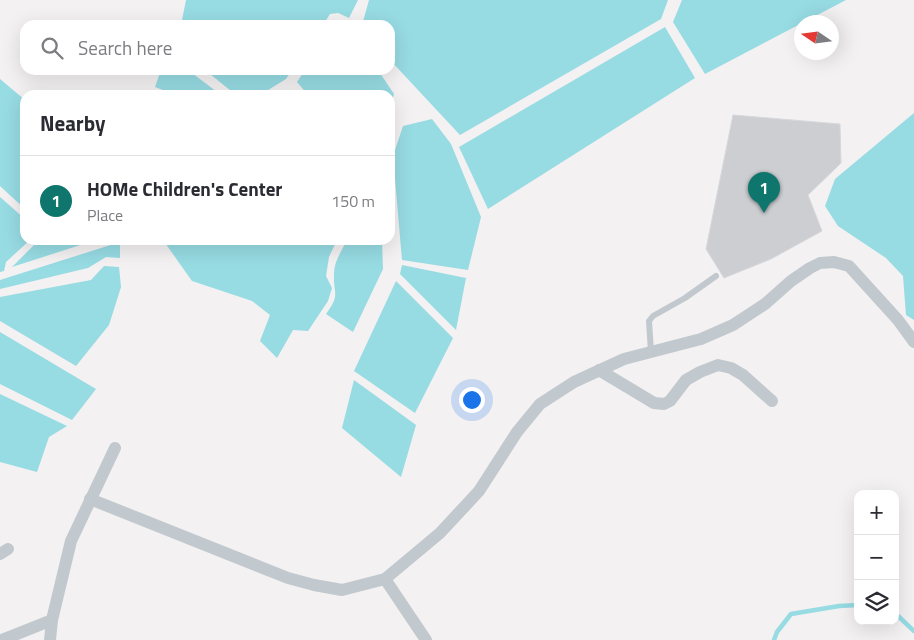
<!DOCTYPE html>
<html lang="en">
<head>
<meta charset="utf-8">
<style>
  body { margin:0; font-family:"Titillium Web",sans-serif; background:#f2f2f3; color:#2b2b33 }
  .controls { position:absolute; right:15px; bottom:15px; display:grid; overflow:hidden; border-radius:10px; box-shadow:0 5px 20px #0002 }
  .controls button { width:45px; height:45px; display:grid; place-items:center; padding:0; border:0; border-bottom:1px solid #e1e1e2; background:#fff; color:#2b2b33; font:25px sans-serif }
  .compass { position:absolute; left:794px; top:15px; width:45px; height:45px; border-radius:50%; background:#fff; box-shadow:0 5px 20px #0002; rotate:283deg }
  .you { position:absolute; left:471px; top:399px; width:18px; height:18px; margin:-12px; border:4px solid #fff; border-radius:50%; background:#1a73e8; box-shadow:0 0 0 8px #1a73e833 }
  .badge { display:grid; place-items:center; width:32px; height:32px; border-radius:50%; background:#0f766e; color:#fff; font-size:16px; font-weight:700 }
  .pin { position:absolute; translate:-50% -41px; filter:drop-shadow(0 1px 2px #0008) }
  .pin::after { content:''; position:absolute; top:26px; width:18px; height:15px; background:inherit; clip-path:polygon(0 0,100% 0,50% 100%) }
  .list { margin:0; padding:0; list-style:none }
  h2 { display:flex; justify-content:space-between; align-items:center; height:65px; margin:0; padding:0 20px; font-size:21px }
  h2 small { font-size:16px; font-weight:400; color:#7c7c81 }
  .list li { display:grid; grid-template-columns:32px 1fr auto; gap:15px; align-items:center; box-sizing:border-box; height:90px; padding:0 20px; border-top:1px solid #e1e1e2 }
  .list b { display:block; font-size:19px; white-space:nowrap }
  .list p { margin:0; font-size:16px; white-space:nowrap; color:#7c7c81 }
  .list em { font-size:16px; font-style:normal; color:#7c7c81 }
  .icon { flex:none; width:28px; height:28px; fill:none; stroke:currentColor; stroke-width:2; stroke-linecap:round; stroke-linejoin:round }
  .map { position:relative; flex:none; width:914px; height:640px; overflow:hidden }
  .search { position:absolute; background:#fff; box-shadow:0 5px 20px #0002; left:20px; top:20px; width:375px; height:55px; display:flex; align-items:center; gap:12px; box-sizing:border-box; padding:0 18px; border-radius:15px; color:#7c7c81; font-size:19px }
  .panel { position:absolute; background:#fff; box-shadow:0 5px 20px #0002; left:20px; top:90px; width:375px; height:155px; border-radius:15px }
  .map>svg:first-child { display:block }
  .water { fill:#97dbe3 }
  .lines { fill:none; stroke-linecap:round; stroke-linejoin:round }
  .stream { stroke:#97dbe3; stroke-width:4.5 }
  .building { fill:#ccced2; stroke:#d6d8dc }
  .lane { stroke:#c1c9ce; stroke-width:6 }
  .street { stroke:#c1c9ce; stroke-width:12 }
</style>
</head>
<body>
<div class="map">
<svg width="914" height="640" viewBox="0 0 914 640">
  <rect width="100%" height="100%" fill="#f3f1f2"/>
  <g class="water">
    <path d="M 186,0 L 358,0 L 349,18 L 338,13 L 330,14 L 323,25 L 181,25 Z"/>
    <path d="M 369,0 L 668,0 L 661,19 L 460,135 L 390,60 L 390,25 L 362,25 Z"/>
    <path d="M 682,0 L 846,0 L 705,74 L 673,22 Z"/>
    <path d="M 665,27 L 695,78 L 488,209 L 459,147 Z"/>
    <path d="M 161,70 L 188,70 L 221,95 L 176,95 L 155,87 Z"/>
    <path d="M 205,70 L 292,70 L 286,79 L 260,95 L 236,95 Z"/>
    <path d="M 305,70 L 378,70 L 394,94 L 390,106 L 390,95 L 308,95 L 297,82 Z"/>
    <path d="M 0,79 L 25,100 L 25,209 L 0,186 Z"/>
    <path d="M 914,113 L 914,320 L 906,315 L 903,276 L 886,258 L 838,226 L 825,206 L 835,179 Z"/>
    <path d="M 432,119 L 451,144 L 481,217 L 468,270 L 402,260 L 393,156 L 403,126 Z"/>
    <path d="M 0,197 L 25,219 L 25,240 L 30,240 L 6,262 L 4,271 L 0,272 Z"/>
    <path d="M 39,240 L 96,240 L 12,267 Z"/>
    <path d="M 163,240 L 337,240 L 329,257 L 326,276 L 332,288 L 328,301 L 308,331 L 293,330 L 277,358 L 260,341 L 270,315 L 252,301 L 192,281 Z"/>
    <path d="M 347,240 L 382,240 L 383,269 L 353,332 L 326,314 C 341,293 333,295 334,273 C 334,262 342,250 347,240 Z"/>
    <path d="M 120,242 L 120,258 L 106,257 L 88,268 L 0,289 L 0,280 Z"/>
    <path d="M 402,265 L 466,278 L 456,330 L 400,274 Z"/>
    <path d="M 104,266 L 119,267 L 121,287 L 109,325 L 76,366 L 0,321 L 0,297 L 91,280 Z"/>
    <path d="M 396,281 L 453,338 L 415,413 L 354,371 Z"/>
    <path d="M 0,332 L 96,389 L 72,420 L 0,384 Z"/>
    <path d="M 354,380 L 416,425 L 401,477 L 342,428 Z"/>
    <path d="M 0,394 L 67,426 L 49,437 L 37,472 L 0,462 Z"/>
  </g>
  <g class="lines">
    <g class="stream">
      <path d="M 895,613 L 914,631"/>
      <path d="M 774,640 L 777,632 L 791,614 L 839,606 L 858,605"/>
    </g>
  </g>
  <path class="building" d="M 733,115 L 840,124 L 841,163 L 808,195 L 822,231 L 771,259 L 724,278 L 706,249 Z"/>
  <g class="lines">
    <path class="lane" d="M 651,352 L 649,321 L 653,316 L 685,298 L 716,276"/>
    <g class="street">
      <path d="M 599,370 L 654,403 L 664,404 L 670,401 L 686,380 L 700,372 L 718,365 L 731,368 L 743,375 L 772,401"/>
      <path d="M 90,499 L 288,578 L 314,585 L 342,590 L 385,579 L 440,533 L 479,491 L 517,432 L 540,404 L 574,382 L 624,359 L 701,339 L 733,325 L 765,304 L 791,281 L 810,268 L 820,263 L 834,262 L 849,266 L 898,320 L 914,342"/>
      <path d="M 0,554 L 8,549"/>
      <path d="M 385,579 L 426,640"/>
      <path d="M 2,640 L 52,620"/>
      <path d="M 50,640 L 52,620 L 71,541 L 115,448"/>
    </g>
  </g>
</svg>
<div class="controls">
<button>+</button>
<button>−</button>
<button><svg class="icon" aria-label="layers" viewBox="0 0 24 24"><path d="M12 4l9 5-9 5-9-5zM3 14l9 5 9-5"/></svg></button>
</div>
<svg class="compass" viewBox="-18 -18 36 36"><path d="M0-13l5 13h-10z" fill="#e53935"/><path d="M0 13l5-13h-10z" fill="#7c7c81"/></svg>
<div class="you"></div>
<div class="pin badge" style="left:764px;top:213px">1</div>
<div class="search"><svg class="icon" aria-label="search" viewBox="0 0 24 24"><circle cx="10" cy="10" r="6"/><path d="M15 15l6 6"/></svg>Search here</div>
<section class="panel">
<h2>Nearby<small></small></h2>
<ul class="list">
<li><span class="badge">1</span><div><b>HOMe Children's Center</b><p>Place</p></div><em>150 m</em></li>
</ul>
</section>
</div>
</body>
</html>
